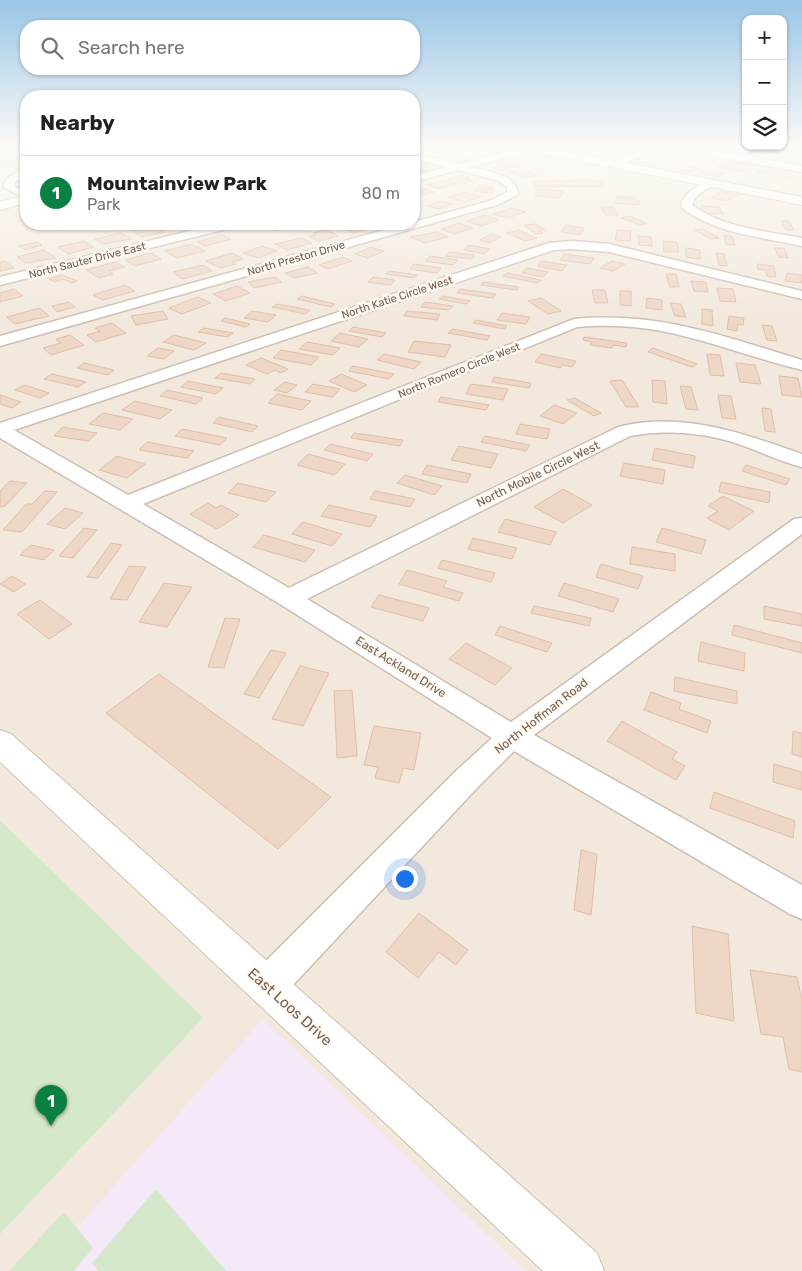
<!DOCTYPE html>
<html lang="en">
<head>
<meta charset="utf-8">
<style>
  body { margin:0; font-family:Rubik,sans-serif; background:#f2f2f2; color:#222 }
  .controls { position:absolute; right:15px; top:15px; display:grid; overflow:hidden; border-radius:10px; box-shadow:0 1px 4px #0004 }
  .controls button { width:45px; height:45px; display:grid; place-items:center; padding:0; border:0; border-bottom:1px solid #e0e0e0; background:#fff; color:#222; font:25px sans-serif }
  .you { position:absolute; left:404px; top:878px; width:18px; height:18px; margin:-12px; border:4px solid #fff; border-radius:50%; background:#1a73e8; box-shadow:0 0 0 8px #1a73e833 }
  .badge { display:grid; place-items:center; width:32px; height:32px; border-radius:50%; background:#0b8043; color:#fff; font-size:16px; font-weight:700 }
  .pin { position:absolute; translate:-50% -41px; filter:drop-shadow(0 1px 2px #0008) }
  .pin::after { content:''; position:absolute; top:26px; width:18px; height:15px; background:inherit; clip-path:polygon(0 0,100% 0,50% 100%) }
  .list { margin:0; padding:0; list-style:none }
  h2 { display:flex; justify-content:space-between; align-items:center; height:65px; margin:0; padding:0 20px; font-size:21px }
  h2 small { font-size:16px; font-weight:400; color:#767676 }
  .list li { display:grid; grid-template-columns:32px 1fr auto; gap:15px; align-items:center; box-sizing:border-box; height:75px; padding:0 20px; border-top:1px solid #e0e0e0 }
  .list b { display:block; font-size:19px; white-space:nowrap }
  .list p { margin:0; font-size:16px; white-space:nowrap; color:#767676 }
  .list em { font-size:16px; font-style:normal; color:#767676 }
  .icon { flex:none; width:28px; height:28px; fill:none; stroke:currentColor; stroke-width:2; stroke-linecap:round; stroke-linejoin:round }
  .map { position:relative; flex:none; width:802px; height:1271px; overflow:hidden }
  .search { position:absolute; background:#fff; box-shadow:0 1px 4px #0004; left:20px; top:20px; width:400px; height:55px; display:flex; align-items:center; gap:12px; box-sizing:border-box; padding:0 18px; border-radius:20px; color:#767676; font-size:19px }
  .panel { position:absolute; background:#fff; box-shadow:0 1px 4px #0004; left:20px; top:90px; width:400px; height:140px; border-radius:20px }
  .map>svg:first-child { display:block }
  .residential { fill:#f2e8dc }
  .commercial { fill:#fae9e2 }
  .education { fill:#f3e9f8 }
  .green { fill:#d6e8cc }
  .building { fill:#eed7c7; stroke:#dfbfa9 }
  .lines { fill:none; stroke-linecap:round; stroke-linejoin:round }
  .street-casing { stroke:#cdbeb3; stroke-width:3 }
  .secondary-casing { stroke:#cfbfb1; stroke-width:2 }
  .street { fill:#fff; fill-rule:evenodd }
  .secondary { fill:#fff; fill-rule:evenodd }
  .labels { text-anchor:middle; stroke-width:5; stroke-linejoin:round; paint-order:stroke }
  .far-street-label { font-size:11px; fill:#745e51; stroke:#fefaf3 }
  .street-label { font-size:12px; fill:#745e51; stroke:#fefaf3 }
  .near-street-label { font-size:15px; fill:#745e51; stroke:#fefaf3 }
</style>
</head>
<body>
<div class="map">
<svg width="802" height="1271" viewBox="0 0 802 1271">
  <rect width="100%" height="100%" fill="#fbf6ed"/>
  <path class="residential" d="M 0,147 L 26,147 L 26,224 L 414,224 L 414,147 L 802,147 L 802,1271 L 0,1271 Z"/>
  <path class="commercial" d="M 414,147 L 515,147 L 461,164 L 414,154 Z"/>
  <path class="education" d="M 263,1019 L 525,1271 L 38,1271 Z"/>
  <g class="green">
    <path d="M 0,820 L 203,1018 L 0,1234 Z"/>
    <path d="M 156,1189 L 226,1271 L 98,1271 L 92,1263 Z"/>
    <path d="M 64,1212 L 93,1248 L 74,1271 L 9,1271 Z"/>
  </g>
  <g class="building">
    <path d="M 669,151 L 677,152 L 691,155 L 685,158 L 664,154 Z"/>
    <path d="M 545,156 L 551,157 L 536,163 L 529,162 Z"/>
    <path d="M 651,157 L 667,160 L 658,165 L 641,162 Z"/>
    <path d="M 696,157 L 707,159 L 719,160 L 711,164 L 690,160 Z"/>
    <path d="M 14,159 L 24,161 L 14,166 L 0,163 Z"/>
    <path d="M 414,163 L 415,163 L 431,168 L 419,171 L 414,169 Z"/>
    <path d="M 509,163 L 519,165 L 502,171 L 492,168 Z"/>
    <path d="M 725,163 L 738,163 L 754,166 L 745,172 L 717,167 Z"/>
    <path d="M 680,165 L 698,168 L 691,172 L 673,168 Z"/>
    <path d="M 763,169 L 792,174 L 787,177 L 757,172 Z"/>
    <path d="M 521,170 L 537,175 L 526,178 L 510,172 Z"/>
    <path d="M 706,170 L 724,173 L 718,177 L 699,173 Z"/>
    <path d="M 463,175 L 470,178 L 465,179 L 472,181 L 462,184 L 447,179 Z"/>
    <path d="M 592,180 L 602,182 L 605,186 L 536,187 L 533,181 Z"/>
    <path d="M 446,181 L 456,184 L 439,189 L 426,185 Z"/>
    <path d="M 480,185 L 493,187 L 490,189 L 495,190 L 491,193 L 473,191 Z"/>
    <path d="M 424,188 L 435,192 L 417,196 L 414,195 L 414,190 Z"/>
    <path d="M 539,189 L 564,191 L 560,198 L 535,196 Z"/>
    <path d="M 722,191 L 737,195 L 727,201 L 711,198 Z"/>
    <path d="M 465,192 L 481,197 L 464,202 L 448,197 Z"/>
    <path d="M 618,196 L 636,198 L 635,201 L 640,201 L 638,205 L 615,203 Z"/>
    <path d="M 440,201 L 452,204 L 440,209 L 427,206 Z"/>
    <path d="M 701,206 L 719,207 L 724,214 L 705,214 Z"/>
    <path d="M 601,207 L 613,207 L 618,215 L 606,215 Z"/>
    <path d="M 512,208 L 526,212 L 507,218 L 493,214 Z"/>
    <path d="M 485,215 L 499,220 L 481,226 L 467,221 Z"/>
    <path d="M 631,216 L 647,224 L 641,225 L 621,218 Z"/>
    <path d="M 781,221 L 789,221 L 794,230 L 786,230 Z"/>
    <path d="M 459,223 L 473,228 L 454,234 L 441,229 Z"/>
    <path d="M 48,224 L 63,224 L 69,225 L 58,230 L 41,227 Z"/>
    <path d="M 167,224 L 197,224 L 176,229 Z"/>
    <path d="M 271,224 L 291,224 L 289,224 L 292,226 L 275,231 L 264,226 Z"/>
    <path d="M 360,224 L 373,227 L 354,233 L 343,229 Z"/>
    <path d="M 536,224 L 545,230 L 539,231 L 543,233 L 536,234 L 524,225 Z"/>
    <path d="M 566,225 L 584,228 L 580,235 L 561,232 Z"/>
    <path d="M 155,226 L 165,232 L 142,237 L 132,231 Z"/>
    <path d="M 703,229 L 719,238 L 711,239 L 695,230 Z"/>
    <path d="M 327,230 L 338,236 L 318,241 L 309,236 L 316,235 L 313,233 Z"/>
    <path d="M 519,230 L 537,238 L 525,241 L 507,233 Z"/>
    <path d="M 617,230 L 631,231 L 630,241 L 615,240 Z"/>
    <path d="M 437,232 L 448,237 L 425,243 L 410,237 Z"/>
    <path d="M 121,233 L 132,239 L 103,244 L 95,239 Z"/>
    <path d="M 491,234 L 501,237 L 490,243 L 480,240 Z"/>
    <path d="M 222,235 L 231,239 L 205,246 L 197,242 Z"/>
    <path d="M 724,235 L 732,236 L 735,245 L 726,244 Z"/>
    <path d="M 638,236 L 651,237 L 652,246 L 639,245 Z"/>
    <path d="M 301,238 L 312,243 L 288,250 L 275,244 Z"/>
    <path d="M 84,241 L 94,247 L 68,254 L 58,247 Z"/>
    <path d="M 663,241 L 677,242 L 679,252 L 664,252 Z"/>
    <path d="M 37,242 L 42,245 L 25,250 L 19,246 Z"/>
    <path d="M 192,244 L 205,251 L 177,258 L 164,251 Z"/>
    <path d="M 469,245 L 490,249 L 484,254 L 464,250 Z"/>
    <path d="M 262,246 L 277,251 L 258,258 L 243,253 Z"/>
    <path d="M 371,247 L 384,251 L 368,258 L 355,254 Z"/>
    <path d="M 686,248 L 700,250 L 700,259 L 686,257 Z"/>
    <path d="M 774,248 L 784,248 L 788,258 L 779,257 Z"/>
    <path d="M 44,250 L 56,258 L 26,263 L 17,257 Z"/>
    <path d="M 449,252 L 475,255 L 472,259 L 445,256 Z"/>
    <path d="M 151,253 L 161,259 L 135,266 L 125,260 Z"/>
    <path d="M 232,253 L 243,259 L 232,262 L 236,264 L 221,268 L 206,261 Z"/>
    <path d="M 716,253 L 724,254 L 727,266 L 719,265 Z"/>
    <path d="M 564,254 L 594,258 L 590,264 L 560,260 Z"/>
    <path d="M 430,256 L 458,260 L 453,265 L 425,261 Z"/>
    <path d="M 343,257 L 352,261 L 328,269 L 319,265 Z"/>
    <path d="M 5,261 L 14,268 L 0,271 L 0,262 Z"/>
    <path d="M 541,261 L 567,265 L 562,271 L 537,266 Z"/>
    <path d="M 612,261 L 625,264 L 613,271 L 600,268 Z"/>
    <path d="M 115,262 L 125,267 L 109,271 L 113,274 L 99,278 L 86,270 Z"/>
    <path d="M 414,264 L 441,268 L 437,273 L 410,269 Z"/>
    <path d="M 757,264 L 774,266 L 776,277 L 767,276 L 766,270 L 758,269 Z"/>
    <path d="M 203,265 L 212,271 L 182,279 L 173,272 Z"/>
    <path d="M 308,267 L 317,273 L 294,278 L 285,273 Z"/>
    <path d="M 527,268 L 548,272 L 543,277 L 522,273 Z"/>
    <path d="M 389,271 L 417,275 L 414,278 L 386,274 Z"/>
    <path d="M 507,273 L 541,280 L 537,283 L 503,276 Z"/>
    <path d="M 787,273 L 802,275 L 802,283 L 785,281 Z"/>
    <path d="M 666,274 L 676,274 L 679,287 L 670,287 Z"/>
    <path d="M 62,275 L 77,281 L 72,283 L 63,279 L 55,282 L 49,279 Z"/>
    <path d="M 275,277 L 282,282 L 254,288 L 248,282 Z"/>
    <path d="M 373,277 L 395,280 L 391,285 L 368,282 Z"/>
    <path d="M 691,281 L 706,282 L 708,292 L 694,291 Z"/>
    <path d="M 483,282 L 519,287 L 517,290 L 481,285 Z"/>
    <path d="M 125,285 L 135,291 L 103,300 L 93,295 Z"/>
    <path d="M 237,286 L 250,293 L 226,301 L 213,294 Z"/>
    <path d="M 717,288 L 733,289 L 736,302 L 720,301 Z"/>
    <path d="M 14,289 L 23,296 L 0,302 L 0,293 Z"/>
    <path d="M 460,289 L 496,294 L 493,298 L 457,293 Z"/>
    <path d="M 592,290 L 605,290 L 608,303 L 595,303 Z"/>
    <path d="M 620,291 L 631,291 L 631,306 L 620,305 Z"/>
    <path d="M 302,296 L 335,304 L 331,307 L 297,299 Z"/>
    <path d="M 443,296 L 470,301 L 466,304 L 439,299 Z"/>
    <path d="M 198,297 L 211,303 L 182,314 L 169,308 Z"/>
    <path d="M 541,298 L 561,311 L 548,314 L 528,301 Z"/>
    <path d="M 647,298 L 662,300 L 662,310 L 646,308 Z"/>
    <path d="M 69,302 L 75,307 L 57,312 L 52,306 Z"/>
    <path d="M 425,302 L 453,306 L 449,310 L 421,307 Z"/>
    <path d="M 670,303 L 681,304 L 686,317 L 675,316 Z"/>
    <path d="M 277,304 L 310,310 L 305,314 L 272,307 Z"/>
    <path d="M 40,308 L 49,316 L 15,324 L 7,317 Z"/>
    <path d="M 702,309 L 712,310 L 713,326 L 702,324 Z"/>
    <path d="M 163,311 L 168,319 L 136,325 L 131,316 Z"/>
    <path d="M 252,311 L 276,315 L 268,322 L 244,318 Z"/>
    <path d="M 407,311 L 440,314 L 437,320 L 404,316 Z"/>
    <path d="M 502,313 L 530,317 L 526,324 L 497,320 Z"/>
    <path d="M 729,316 L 744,318 L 743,325 L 738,324 L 737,331 L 727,329 Z"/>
    <path d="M 225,318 L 250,324 L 246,327 L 221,321 Z"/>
    <path d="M 476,320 L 507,326 L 504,329 L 473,323 Z"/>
    <path d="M 112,323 L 126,333 L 96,342 L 87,335 L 100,331 L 95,328 Z"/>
    <path d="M 762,325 L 772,326 L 777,341 L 767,340 Z"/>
    <path d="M 353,327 L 386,333 L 382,337 L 349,331 Z"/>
    <path d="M 204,328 L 233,333 L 227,337 L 198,332 Z"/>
    <path d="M 452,329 L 490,336 L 487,340 L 448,333 Z"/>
    <path d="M 340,333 L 368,339 L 359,347 L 331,341 Z"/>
    <path d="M 70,335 L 84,345 L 51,355 L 43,348 L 61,343 L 56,339 Z"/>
    <path d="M 174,335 L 206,343 L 194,350 L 163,342 Z"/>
    <path d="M 584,337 L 627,343 L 626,347 L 613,345 L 612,348 L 590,345 L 592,342 L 583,340 Z"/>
    <path d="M 414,341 L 451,345 L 445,357 L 408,352 Z"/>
    <path d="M 307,342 L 340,348 L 333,355 L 299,349 Z"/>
    <path d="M 158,348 L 174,351 L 164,359 L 147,356 Z"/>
    <path d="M 653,348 L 697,364 L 692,367 L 648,352 Z"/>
    <path d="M 281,350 L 319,357 L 311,365 L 273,358 Z"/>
    <path d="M 384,354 L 421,362 L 414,369 L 377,360 Z"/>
    <path d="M 541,354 L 576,361 L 572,367 L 562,365 L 560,368 L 535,362 Z"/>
    <path d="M 707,354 L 720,355 L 724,376 L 710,375 Z"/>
    <path d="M 261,358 L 288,369 L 281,373 L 275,370 L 267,374 L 246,365 Z"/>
    <path d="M 84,363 L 114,370 L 108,375 L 77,368 Z"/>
    <path d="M 736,363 L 755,365 L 761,384 L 740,382 Z"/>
    <path d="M 353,366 L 394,374 L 389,379 L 349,371 Z"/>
    <path d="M 221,373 L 255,379 L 250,384 L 215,378 Z"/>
    <path d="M 52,374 L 86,382 L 78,387 L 44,379 Z"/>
    <path d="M 341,374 L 367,385 L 354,392 L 329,381 Z"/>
    <path d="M 779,376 L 798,378 L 802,397 L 782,395 Z"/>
    <path d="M 494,377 L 531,383 L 529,388 L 492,382 Z"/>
    <path d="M 622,380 L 639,407 L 626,407 L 610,381 Z"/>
    <path d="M 652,380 L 665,381 L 667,404 L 653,402 Z"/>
    <path d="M 188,381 L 223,388 L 216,394 L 181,387 Z"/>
    <path d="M 285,382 L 297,385 L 287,393 L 274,390 Z"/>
    <path d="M 313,384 L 340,389 L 333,397 L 305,392 Z"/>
    <path d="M 471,384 L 508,389 L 503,400 L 466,394 Z"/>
    <path d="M 25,385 L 49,393 L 40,398 L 15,390 Z"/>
    <path d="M 680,386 L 691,387 L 698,410 L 686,409 Z"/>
    <path d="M 167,390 L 203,398 L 196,404 L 160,396 Z"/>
    <path d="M 277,394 L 311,401 L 302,410 L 268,403 Z"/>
    <path d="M 0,395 L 21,402 L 12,408 L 0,404 Z"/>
    <path d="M 718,395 L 731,396 L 736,419 L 722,418 Z"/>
    <path d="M 441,397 L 489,405 L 486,410 L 438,402 Z"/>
    <path d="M 575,398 L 601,413 L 594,416 L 567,400 Z"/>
    <path d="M 135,401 L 172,410 L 160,419 L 122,410 Z"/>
    <path d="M 554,405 L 577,413 L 563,424 L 540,416 Z"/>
    <path d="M 762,408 L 771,409 L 775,432 L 765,431 Z"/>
    <path d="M 103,413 L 133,419 L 120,430 L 89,424 Z"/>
    <path d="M 219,417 L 258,426 L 252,432 L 213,423 Z"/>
    <path d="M 520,424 L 550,429 L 547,439 L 516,434 Z"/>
    <path d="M 63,427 L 97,433 L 88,441 L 54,436 Z"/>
    <path d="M 182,429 L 227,438 L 220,445 L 175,436 Z"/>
    <path d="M 354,433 L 403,440 L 400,446 L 351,438 Z"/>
    <path d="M 485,436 L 530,445 L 526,451 L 481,442 Z"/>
    <path d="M 147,442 L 194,451 L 187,458 L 139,450 Z"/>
    <path d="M 330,444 L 373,454 L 367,461 L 324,450 Z"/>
    <path d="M 459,446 L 498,454 L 491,468 L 451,460 Z"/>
    <path d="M 655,448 L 695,456 L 693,468 L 652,460 Z"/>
    <path d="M 308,454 L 345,464 L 334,475 L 297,465 Z"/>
    <path d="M 117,456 L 145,464 L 127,478 L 99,470 Z"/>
    <path d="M 624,463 L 665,470 L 663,484 L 620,476 Z"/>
    <path d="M 427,465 L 471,474 L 467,483 L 422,474 Z"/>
    <path d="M 746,465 L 790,479 L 786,485 L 742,471 Z"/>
    <path d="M 405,475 L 442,486 L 434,495 L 397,483 Z"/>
    <path d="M 10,481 L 27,483 L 5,506 L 0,507 L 0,491 Z"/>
    <path d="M 721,482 L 770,492 L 769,503 L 719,492 Z"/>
    <path d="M 238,483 L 276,492 L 266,502 L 228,493 Z"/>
    <path d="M 563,489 L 592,505 L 563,523 L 534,507 Z"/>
    <path d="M 45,491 L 57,492 L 22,532 L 3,530 L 26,504 L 32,504 Z"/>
    <path d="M 375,491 L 415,499 L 410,507 L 370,499 Z"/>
    <path d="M 723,496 L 754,511 L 729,530 L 707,518 L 718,511 L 708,506 Z"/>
    <path d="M 208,503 L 216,508 L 221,505 L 239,515 L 217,529 L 190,514 Z"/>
    <path d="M 329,505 L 377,516 L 370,527 L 321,516 Z"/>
    <path d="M 65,508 L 83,513 L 65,529 L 47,524 Z"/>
    <path d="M 505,519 L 556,532 L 550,545 L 498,532 Z"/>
    <path d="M 303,522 L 342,534 L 332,546 L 292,534 Z"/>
    <path d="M 84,528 L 97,530 L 73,558 L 59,556 Z"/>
    <path d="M 662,528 L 706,540 L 701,554 L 656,542 Z"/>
    <path d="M 264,535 L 315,550 L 305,562 L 253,547 Z"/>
    <path d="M 473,538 L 517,548 L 512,559 L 468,549 Z"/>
    <path d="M 111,543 L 122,545 L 98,578 L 87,577 Z"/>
    <path d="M 31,545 L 54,550 L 44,560 L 20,555 Z"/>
    <path d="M 632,547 L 675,554 L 675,571 L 630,564 Z"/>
    <path d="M 442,560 L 495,573 L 491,582 L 438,568 Z"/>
    <path d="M 601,564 L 643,576 L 638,589 L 596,577 Z"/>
    <path d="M 129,566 L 146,567 L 127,600 L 110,599 Z"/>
    <path d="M 407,570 L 447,581 L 443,587 L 463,593 L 459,601 L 399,584 Z"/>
    <path d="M 12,576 L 25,584 L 14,592 L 0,584 Z"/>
    <path d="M 164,583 L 192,587 L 167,627 L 139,622 Z"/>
    <path d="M 564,583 L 619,599 L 613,612 L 558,596 Z"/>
    <path d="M 379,595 L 429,608 L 423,621 L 371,607 Z"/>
    <path d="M 40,600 L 72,624 L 49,639 L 17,614 Z"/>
    <path d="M 534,606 L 591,618 L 589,626 L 531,613 Z"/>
    <path d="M 764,606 L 802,614 L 802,626 L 764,619 Z"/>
    <path d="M 225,618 L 240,619 L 224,668 L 208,667 Z"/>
    <path d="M 734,625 L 802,643 L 802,653 L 732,635 Z"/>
    <path d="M 500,626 L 552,643 L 547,652 L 495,635 Z"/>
    <path d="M 701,642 L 745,653 L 744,671 L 698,661 Z"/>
    <path d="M 466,643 L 512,668 L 495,685 L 449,659 Z"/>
    <path d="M 271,650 L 286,653 L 259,698 L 244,694 Z"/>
    <path d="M 300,666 L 329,673 L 303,726 L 272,719 Z"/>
    <path d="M 159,674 L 331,797 L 278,849 L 106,713 Z"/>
    <path d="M 675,677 L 737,691 L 737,704 L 674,691 Z"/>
    <path d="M 352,690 L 357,756 L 337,758 L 334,691 Z"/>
    <path d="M 651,692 L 681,703 L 679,709 L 711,721 L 707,733 L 644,710 Z"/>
    <path d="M 622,721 L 677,752 L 672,759 L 685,766 L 676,780 L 607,741 Z"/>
    <path d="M 374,726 L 421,733 L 414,770 L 403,768 L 399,783 L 375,778 L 378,767 L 364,765 Z"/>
    <path d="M 793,731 L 802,733 L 802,757 L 792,754 Z"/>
    <path d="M 774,764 L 802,772 L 802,790 L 773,782 Z"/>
    <path d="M 714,792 L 795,821 L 793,838 L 710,808 Z"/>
    <path d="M 581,850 L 597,854 L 591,915 L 574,910 Z"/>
    <path d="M 419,913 L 468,950 L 456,965 L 439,952 L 418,978 L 386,952 Z"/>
    <path d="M 692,926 L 728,934 L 734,1021 L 696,1013 Z"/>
    <path d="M 750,970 L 797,977 L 802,1000 L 802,1072 L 789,1069 L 783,1037 L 761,1034 Z"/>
  </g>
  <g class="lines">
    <g class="street-casing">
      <g id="street">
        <path d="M 520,147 L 532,147 L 524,153 L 470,167 C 487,172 515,173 518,193 L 517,195 L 497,205 L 0,346 L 0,336 L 406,224 L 414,224 L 414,222 L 489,201 L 507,192 L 507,187 L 499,181 L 458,170 L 414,182 L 414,176 L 447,167 L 414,159 L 414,153 L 458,164 Z"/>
        <path d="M 651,147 L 665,147 L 616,166 L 613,167 L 608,164 Z"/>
        <path d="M 673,147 L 696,147 L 802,166 L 802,172 L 677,150 Z"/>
        <path d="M 26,167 L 26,174 L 15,182 L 14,186 L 26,192 L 26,199 L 3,187 L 6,179 Z"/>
        <path d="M 711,180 L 715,181 L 716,183 L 715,185 C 705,190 695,194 692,205 C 723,228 765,231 802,238 L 802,246 C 762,237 716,234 682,208 L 681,202 L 691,190 Z"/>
        <path d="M 218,224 L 237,224 L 235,227 L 0,285 L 0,277 Z"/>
        <path d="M 572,241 L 609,244 L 802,291 L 802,299 L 609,252 L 572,249 L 554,250 L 14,430 L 128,495 L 574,319 C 658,311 723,336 802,360 L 802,370 C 720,350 665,319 577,327 L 143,504 L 289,588 L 618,427 C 682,411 742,433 802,454 L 802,467 C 777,461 754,448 729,441 C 696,432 663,430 630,436 L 307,599 L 511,722 L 794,519 L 802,518 L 802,534 L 534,735 L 802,885 L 802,919 L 790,914 L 514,751 L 476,789 L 280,999 L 267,1004 L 254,999 L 249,986 L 254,973 L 456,771 L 492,738 L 280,604 L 0,438 L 0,423 L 549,243 Z"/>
      </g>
    </g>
    <g class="secondary-casing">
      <g id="secondary">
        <path d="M 521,147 L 544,147 L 802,197 L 802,205 L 526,150 Z"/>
        <path d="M 26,195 L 26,203 L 0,210 L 0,202 Z"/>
        <path d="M 0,730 L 11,734 L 597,1253 L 604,1271 L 543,1271 L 0,762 Z"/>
      </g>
    </g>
    <use href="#street" class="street"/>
    <use href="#secondary" class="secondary"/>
  </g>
  <linearGradient id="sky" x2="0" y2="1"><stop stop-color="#99c5e6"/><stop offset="0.45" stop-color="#fdfbf7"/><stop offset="1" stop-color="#fdfbf7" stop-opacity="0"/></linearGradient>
  <rect width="802" height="325" fill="url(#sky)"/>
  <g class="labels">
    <g class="far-street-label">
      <text transform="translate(296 258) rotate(-16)" y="4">North Preston Drive</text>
      <text transform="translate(87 260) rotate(-14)" y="4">North Sauter Drive East</text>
      <text transform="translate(397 297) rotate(-18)" y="4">North Katie Circle West</text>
      <text transform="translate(459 370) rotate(-22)" y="4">North Romero Circle West</text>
    </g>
    <g class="street-label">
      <text transform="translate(538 474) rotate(-26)" y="4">North Mobile Circle West</text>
      <text transform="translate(401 667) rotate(32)" y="4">East Ackland Drive</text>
      <text transform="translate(541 716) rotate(-38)" y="4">North Hoffman Road</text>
    </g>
    <g class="near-street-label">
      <text transform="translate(290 1007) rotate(42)" y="5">East Loos Drive</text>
    </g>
  </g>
</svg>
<div class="controls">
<button>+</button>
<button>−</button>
<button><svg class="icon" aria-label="layers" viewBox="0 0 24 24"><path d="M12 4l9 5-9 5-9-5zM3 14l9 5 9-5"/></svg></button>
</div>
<div class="you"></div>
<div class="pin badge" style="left:51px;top:1126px">1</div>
<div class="search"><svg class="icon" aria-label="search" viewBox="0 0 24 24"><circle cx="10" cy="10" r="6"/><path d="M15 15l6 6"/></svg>Search here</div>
<section class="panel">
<h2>Nearby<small></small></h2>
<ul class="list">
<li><span class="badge">1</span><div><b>Mountainview Park</b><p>Park</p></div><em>80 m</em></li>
</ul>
</section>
</div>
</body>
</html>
